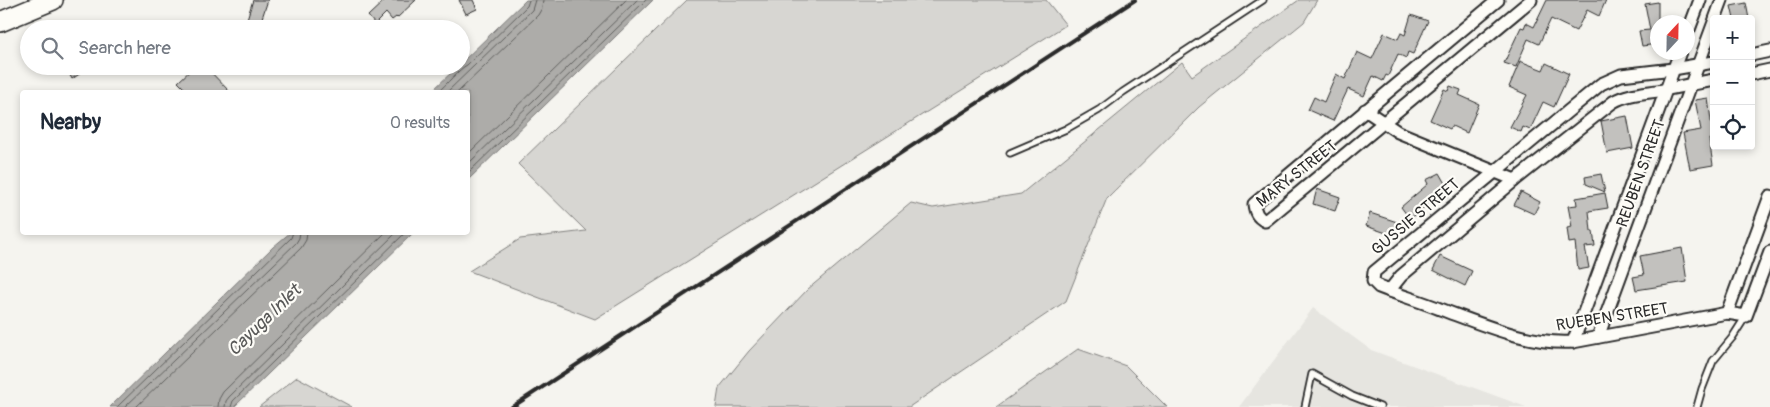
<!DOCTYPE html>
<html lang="en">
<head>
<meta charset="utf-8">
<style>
  body { margin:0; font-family:Pangolin,sans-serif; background:#f2f2f3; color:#1f2937 }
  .controls { position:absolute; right:15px; top:15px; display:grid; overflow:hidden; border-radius:5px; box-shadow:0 2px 8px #0003 }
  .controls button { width:45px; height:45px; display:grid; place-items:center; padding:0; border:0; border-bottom:1px solid #e0e1e3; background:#fff; color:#1f2937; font:25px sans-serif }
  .compass { position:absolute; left:1650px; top:15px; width:45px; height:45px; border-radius:50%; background:#fff; box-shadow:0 2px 8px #0003; rotate:22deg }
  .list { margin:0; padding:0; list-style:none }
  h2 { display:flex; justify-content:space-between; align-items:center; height:65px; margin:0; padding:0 20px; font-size:21px }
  h2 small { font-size:16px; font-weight:400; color:#747a83 }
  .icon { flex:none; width:28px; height:28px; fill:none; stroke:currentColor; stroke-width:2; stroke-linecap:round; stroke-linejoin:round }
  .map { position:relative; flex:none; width:1770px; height:407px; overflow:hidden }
  .search { position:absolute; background:#fff; box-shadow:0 2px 8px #0003; left:20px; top:20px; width:450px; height:55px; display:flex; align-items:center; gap:12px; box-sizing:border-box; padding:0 18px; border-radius:28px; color:#747a83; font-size:19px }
  .panel { position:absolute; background:#fff; box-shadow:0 2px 8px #0003; left:20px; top:90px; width:450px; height:145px; border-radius:5px }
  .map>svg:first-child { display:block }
  .built { fill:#e6e5e0 }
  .green { fill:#d7d6d2; stroke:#81807e }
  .water { fill:#adaca9; stroke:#797877 }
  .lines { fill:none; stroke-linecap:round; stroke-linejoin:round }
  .shore { stroke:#5f5f5d; stroke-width:1 }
  .building { fill:#c2c1be; stroke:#2b2b2b }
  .service-casing { stroke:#2b2b2b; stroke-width:9 }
  .minor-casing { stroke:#2b2b2b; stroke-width:15 }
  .primary-casing { stroke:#2b2b2b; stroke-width:22 }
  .service { stroke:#fdfcf7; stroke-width:5.5 }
  .minor { stroke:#fdfcf7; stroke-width:11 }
  .primary { stroke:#fdfcf7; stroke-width:19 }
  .rail { stroke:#2b2b2b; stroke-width:4 }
  .labels { text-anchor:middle; stroke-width:4.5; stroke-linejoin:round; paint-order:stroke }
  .street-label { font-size:16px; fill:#2b2b2b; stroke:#fdfcf7 }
  .water-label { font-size:18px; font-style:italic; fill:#585857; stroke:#fdfcf7 }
</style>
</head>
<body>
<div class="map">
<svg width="1770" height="407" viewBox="0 0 1770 407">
  <rect width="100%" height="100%" fill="#f5f4ef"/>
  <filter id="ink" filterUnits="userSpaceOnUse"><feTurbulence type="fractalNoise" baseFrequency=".02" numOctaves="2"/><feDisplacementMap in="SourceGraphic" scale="10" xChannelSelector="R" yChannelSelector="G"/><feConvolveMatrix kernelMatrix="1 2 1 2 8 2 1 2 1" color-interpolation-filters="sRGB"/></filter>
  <g filter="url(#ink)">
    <path class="built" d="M 1313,308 L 1371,350 L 1526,407 L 1239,407 Z"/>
    <g class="green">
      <path d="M 687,0 L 1046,0 L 1066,25 L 595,319 L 469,271 L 520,239 L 586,231 L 518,164 Z"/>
      <path d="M 1299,0 L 1317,0 L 1304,22 L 1199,107 L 1107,198 L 1066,301 L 909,407 L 716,407 L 719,388 L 749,351 L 808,289 L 911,203 L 933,208 L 1021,194 L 1182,62 L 1192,76 Z"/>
      <path d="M 1078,349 L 1126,366 L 1167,407 L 996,407 Z"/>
      <path d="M 297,377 L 352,407 L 259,407 Z"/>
    </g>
    <g class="water">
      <path d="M 526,0 L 653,0 L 468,180 L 468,92 L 431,92 L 458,66 L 461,66 L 461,63 Z"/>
      <path d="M 291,232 L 413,233 L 234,407 L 110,407 L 273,247 Z"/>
    </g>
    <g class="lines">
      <g class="shore">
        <path d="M 438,92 C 445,86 460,68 467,65 L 527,6 L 529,0"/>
        <path d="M 447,92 L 532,10 L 535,0"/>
        <path d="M 458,92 L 538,15 L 542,8 L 543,0"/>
        <path d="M 468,154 L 626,0"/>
        <path d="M 468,164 L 637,0"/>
        <path d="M 468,173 L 646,0"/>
        <path d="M 117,407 L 291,238 L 293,232"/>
        <path d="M 125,407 L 296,243 L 299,238 L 300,232"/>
        <path d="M 136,407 L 301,248 L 306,240 L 307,232"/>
        <path d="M 218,407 L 219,399 L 223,392 L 386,232"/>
        <path d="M 225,407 L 226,401 L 229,397 L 397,232"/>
        <path d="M 231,407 L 233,401 L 406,232"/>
      </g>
    </g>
    <g class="building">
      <path d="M 253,0 L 268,0 L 260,24 L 247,19 Z"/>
      <path d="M 385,0 L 416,0 L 397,18 L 396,17 L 392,20 L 386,13 L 375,24 L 368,16 Z"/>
      <path d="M 459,0 L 473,0 L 477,9 L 466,14 Z"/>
      <path d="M 1547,0 L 1606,0 L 1599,16 L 1587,10 L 1576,31 L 1551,19 L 1539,44 L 1528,39 L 1516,67 L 1504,63 L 1521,27 L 1524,28 L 1526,23 L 1534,27 Z"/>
      <path d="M 1658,2 L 1658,44 L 1642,46 L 1639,31 L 1650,30 L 1645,4 Z"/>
      <path d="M 1746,3 L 1749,19 L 1734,19 L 1731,6 Z"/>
      <path d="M 1411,15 L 1428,21 L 1413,54 L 1408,52 L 1406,58 L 1398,54 L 1388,76 L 1386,75 L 1383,81 L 1373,76 L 1364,96 L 1348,89 L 1333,121 L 1308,110 L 1314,97 L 1324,102 L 1336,74 L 1345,79 L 1357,52 L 1372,59 L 1384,33 L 1398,39 L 1401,33 L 1405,35 Z"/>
      <path d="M 1520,61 L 1543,70 L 1546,63 L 1569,74 L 1554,107 L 1543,102 L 1530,130 L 1523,127 L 1521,132 L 1510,127 L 1527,95 L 1509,87 Z"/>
      <path d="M 65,66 L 77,66 L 81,73 L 72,79 Z"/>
      <path d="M 195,66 L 205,66 L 230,92 L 188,92 L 178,82 Z"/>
      <path d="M 1450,86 L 1461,90 L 1459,95 L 1479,104 L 1467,133 L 1452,126 L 1450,129 L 1430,120 L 1444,89 L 1448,91 Z"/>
      <path d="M 1708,98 L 1712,128 L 1714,128 L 1714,138 L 1709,139 L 1713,165 L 1690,169 L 1683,133 L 1701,130 L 1695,100 Z"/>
      <path d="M 1627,116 L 1633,148 L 1607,153 L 1601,121 Z"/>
      <path d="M 1440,173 L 1452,194 L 1438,201 L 1436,198 L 1410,219 L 1401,207 L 1428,184 L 1426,180 Z"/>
      <path d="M 1601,174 L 1605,192 L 1586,184 L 1585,177 Z"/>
      <path d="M 1317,189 L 1340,197 L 1335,211 L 1313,204 Z"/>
      <path d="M 1521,192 L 1540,202 L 1534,214 L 1514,205 Z"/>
      <path d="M 1605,193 L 1608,208 L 1589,211 L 1591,231 L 1593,231 L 1595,246 L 1585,247 L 1589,268 L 1578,270 L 1575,242 L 1569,243 L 1567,228 L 1572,227 L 1568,206 L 1577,205 L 1576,198 Z"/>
      <path d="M 1370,213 L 1397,222 L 1392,235 L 1366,226 Z"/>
      <path d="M 1682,248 L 1687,282 L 1636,290 L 1633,277 L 1644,275 L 1640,256 Z"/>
      <path d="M 1440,256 L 1472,271 L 1465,286 L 1433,270 Z"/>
    </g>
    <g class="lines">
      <g class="service-casing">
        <g id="service">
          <path d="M 1010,153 L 1066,129 L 1099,110 L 1123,92 L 1263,0"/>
          <path d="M 1305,407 L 1312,374 L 1352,396 L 1380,407"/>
          <path d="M 1697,407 L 1702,389 L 1713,361 L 1732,338 L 1746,316"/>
        </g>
      </g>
      <g class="minor-casing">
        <g id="minor">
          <path d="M 1498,0 L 1254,204 C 1255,212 1257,217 1265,221 L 1531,0"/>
          <path d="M 1715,19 L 1722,0"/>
          <path d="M 1688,32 L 1700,0"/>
          <path d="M 1751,55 L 1770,51"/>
          <path d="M 1714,62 L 1673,69 L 1621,75 L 1601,84 L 1374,272 L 1373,281 L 1379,287 C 1399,295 1420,301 1440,309 C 1481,324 1529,345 1573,342 L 1727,313 L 1746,316 L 1770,252"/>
          <path d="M 1751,74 L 1770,70"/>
          <path d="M 1365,110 L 1398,132 L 1515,180"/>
          <path d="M 1389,291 L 1401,276 L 1515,180 L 1613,102 C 1628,93 1647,93 1663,90 C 1680,87 1696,83 1714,80"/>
          <path d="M 1727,313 L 1770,196"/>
          <path d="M 1598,337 L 1714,22"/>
          <path d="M 1573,342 L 1680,52"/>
        </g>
      </g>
      <g class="primary-casing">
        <path id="primary" d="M 0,22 L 53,0"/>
      </g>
      <use href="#service" class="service"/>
      <use href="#minor" class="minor"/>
      <use href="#primary" class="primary"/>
      <path class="rail" d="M 512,407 L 1135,0"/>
    </g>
  </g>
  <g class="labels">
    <g class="street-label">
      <text transform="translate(1296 173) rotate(-38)" y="6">MARY STREET</text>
      <text transform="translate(1640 173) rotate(-70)" y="6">REUBEN STREET</text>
      <text transform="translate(1415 216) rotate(-40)" y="6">GUSSIE STREET</text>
      <text transform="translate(1612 316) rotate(-9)" y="6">RUEBEN STREET</text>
    </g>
    <g class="water-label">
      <text transform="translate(264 320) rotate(-44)" y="6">Cayuga Inlet</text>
    </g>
  </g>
</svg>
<div class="controls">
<button>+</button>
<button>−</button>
<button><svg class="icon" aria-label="locate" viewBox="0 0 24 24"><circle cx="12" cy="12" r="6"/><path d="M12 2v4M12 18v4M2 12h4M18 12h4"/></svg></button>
</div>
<svg class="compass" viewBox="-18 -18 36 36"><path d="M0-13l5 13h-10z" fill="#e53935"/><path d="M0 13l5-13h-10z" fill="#747a83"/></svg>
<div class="search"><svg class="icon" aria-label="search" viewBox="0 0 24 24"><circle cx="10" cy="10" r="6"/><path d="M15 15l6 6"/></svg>Search here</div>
<section class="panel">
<h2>Nearby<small>0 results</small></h2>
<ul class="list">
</ul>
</section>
</div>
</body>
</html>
